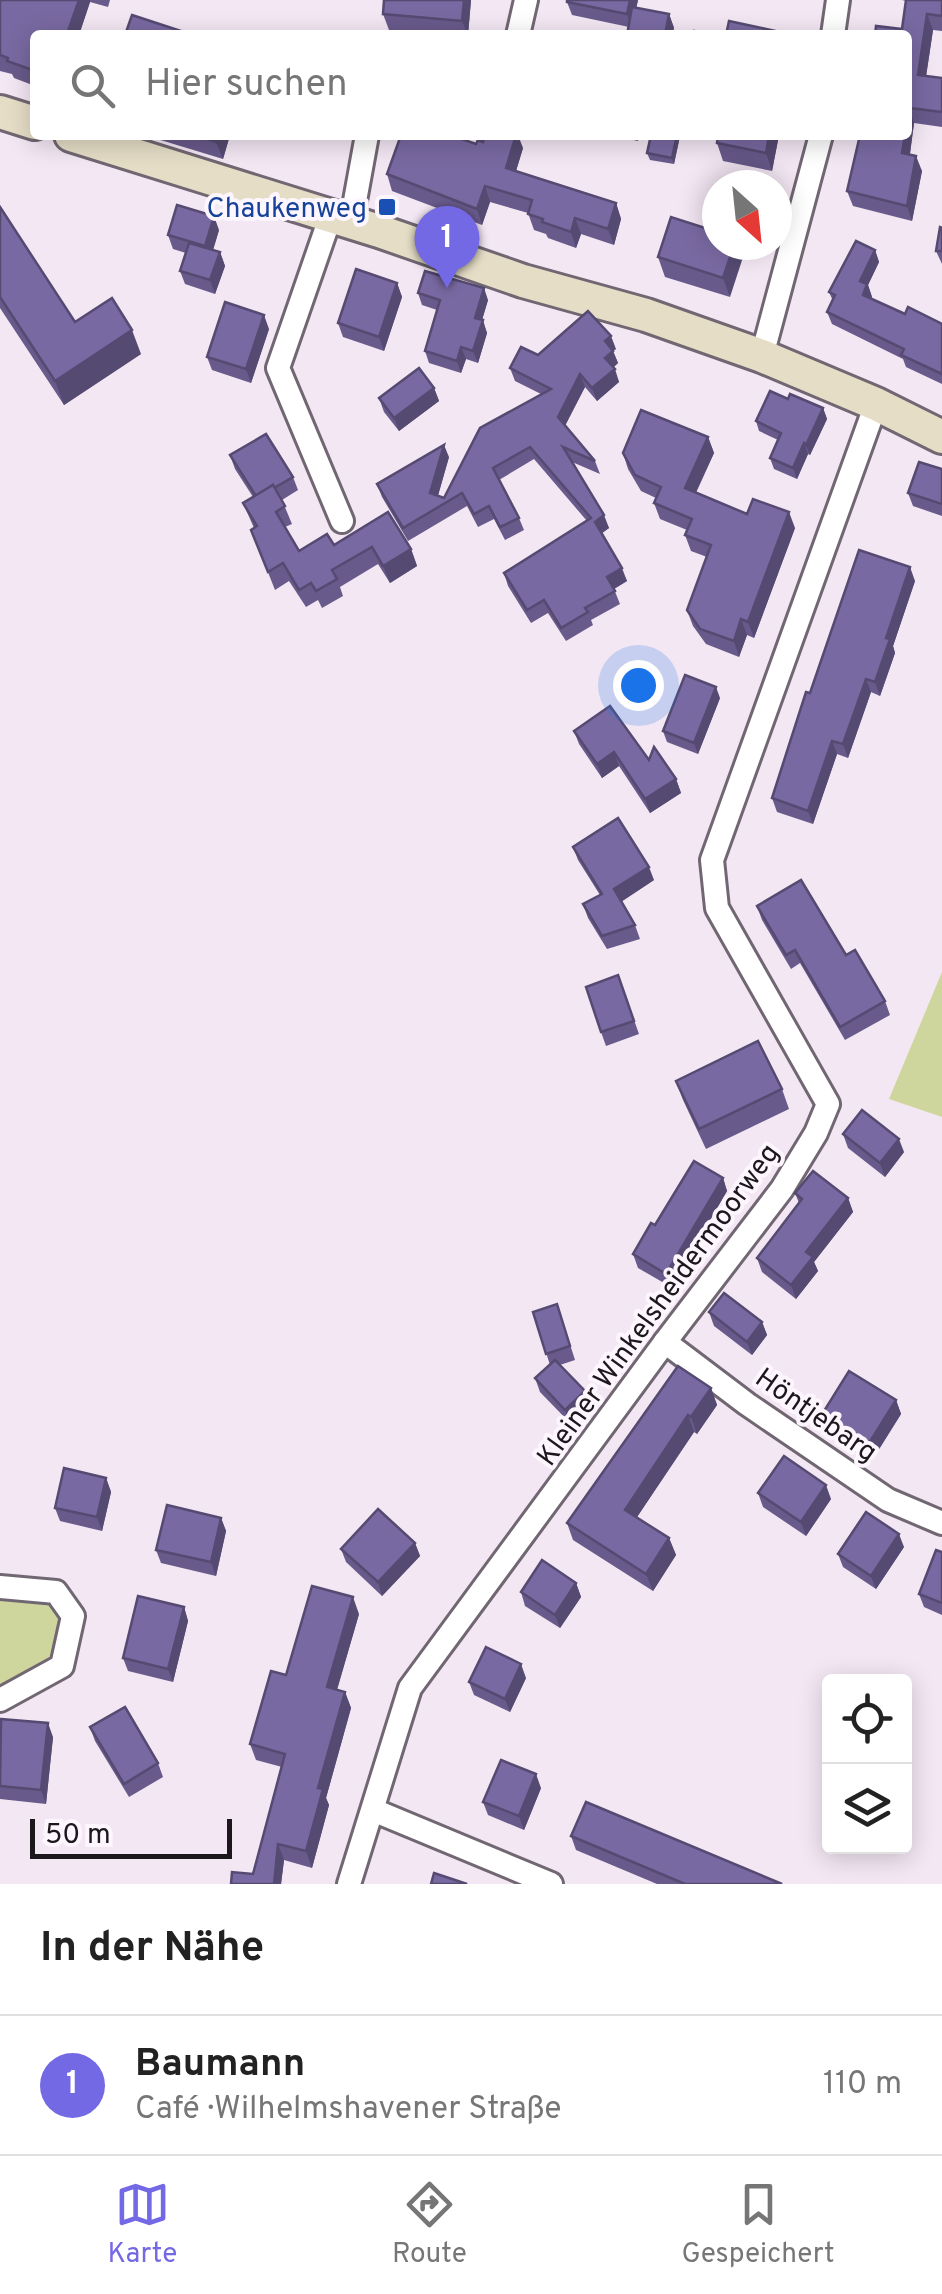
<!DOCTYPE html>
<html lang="de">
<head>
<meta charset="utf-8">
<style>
  body { margin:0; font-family:Overpass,sans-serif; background:#f6f6f6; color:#222 }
  .controls { position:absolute; right:30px; bottom:30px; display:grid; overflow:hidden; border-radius:10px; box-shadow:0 5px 25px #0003 }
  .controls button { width:90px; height:90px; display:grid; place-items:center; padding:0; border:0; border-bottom:2px solid #e0e0e0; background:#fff; color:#222; font:50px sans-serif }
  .compass { position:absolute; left:702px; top:170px; width:90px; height:90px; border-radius:50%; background:#fff; box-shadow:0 5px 25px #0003; rotate:153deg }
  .scale { position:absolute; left:30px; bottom:25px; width:202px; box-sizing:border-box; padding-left:10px; border:5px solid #1b171b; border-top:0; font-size:28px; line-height:35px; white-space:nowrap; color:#1b171b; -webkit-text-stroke:8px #fdf6fe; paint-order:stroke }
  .you { position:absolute; left:638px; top:685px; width:35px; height:35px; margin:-25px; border:8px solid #fff; border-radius:50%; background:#1a73e8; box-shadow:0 0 0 15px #1a73e833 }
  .badge { display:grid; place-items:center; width:65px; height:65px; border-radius:50%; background:#7469e4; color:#fff; font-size:32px; font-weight:700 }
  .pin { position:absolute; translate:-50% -82px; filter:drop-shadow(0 2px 5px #0008) }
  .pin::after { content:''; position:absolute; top:52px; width:35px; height:30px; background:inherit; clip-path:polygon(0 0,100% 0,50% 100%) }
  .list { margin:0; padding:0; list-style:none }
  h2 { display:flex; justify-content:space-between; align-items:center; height:130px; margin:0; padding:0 40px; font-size:42px }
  h2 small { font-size:32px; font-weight:400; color:#767676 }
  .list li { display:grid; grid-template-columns:65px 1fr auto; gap:30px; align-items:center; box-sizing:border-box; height:140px; padding:0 40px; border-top:2px solid #e0e0e0 }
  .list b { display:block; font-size:38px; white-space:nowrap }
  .list p { margin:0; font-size:32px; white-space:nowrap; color:#767676 }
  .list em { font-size:32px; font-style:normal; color:#767676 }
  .icon { flex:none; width:55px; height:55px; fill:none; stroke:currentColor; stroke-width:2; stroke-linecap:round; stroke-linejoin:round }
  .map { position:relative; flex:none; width:942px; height:1884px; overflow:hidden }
  .search { position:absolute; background:#fff; box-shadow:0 5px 25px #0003; left:30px; right:30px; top:30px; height:110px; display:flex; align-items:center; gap:25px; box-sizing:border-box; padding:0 35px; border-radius:10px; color:#767676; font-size:38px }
  .sheet { height:270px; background:#fff }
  nav { display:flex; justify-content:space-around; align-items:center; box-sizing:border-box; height:140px; border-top:2px solid #e0e0e0; background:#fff; font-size:28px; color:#767676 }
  nav a { display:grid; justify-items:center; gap:5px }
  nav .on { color:#7469e4 }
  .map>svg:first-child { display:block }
  .green { fill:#cfd69d }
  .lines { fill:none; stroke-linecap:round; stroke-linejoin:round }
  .street-casing { stroke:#716772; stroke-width:28 }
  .secondary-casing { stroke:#716772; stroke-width:38 }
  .street { stroke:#fff; stroke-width:22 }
  .secondary { stroke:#e5ddc6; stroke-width:32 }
  .wall { fill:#685a8b }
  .shaded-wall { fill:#554a71 }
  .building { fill:#7969a2; stroke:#554a71; stroke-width:2.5 }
  .transit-dot { fill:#1a4fb4; stroke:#fdf6fe; stroke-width:4 }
  .labels { text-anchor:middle; stroke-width:8; stroke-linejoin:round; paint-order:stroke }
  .transit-label { font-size:28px; fill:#164399; stroke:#fdf6fe; text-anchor:end }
  .street-label { font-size:28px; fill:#1b171b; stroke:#fdf6fe }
</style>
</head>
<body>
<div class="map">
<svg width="942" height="1884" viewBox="0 0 942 1884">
  <rect width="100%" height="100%" fill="#f3e7f3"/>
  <g class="green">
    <path d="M 942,972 L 942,1117 L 889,1099 Z"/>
    <path d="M 0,1594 L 48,1601 L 61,1613 L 65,1628 L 50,1659 L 0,1689 Z"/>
  </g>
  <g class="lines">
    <g class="street-casing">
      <g id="street">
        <path d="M 518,35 L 526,0"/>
        <path d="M 833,35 L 838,0"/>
        <path d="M 330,218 L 278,368 L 342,521"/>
        <path d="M 351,223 L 367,135"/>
        <path d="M 762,356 L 821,135"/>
        <path d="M 665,1342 L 747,1404 L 888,1500 L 942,1523"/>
        <path d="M 0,1587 L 56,1592 L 73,1616 L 62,1666 L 0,1700"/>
        <path d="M 373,1810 L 551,1884"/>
        <path d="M 349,1884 L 410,1688 L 665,1342 L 782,1189 L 816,1133 L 828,1104 L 717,908 L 712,860 L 876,404"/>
      </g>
    </g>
    <g class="secondary-casing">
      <g id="secondary">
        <path d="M 0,112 L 35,123"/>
        <path d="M 71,135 L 379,231 L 523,281 L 646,315 L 762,356 L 876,404 L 942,437"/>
      </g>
    </g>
    <use href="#street" class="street"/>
    <use href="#secondary" class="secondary"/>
  </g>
  <g class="wall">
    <path d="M 0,0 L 110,0 L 108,7 L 90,2 L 79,35 L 35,35 L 35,86 L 14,78 L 12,74 L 0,71 Z"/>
    <path d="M 471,0 L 468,35 L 447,35 L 389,30 L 383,14 Z"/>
    <path d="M 638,0 L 636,8 L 669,14 L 674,28 L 672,35 L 627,35 L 629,27 L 572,15 L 567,2 Z"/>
    <path d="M 902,0 L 942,0 L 942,31 L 933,30 L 926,76 L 942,78 L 942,127 L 914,123 L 910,154 L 922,171 L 912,221 L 853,206 L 847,191 L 902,29 L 906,1 Z"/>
    <path d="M 144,135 L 230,135 L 223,159 Z"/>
    <path d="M 610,135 L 639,135 L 638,141 Z"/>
    <path d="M 718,135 L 779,135 L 772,171 L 723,161 L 717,143 Z"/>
    <path d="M 680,136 L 674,164 L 650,160 L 647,153 Z"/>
    <path d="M 523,148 L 516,171 L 616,203 L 621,219 L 614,245 L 581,234 L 576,248 L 548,238 L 546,234 L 534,230 L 528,213 L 490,202 L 482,225 L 392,191 L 387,174 Z"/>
    <path d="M 715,195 L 730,297 L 665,277 L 658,257 L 705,228 Z"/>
    <path d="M 0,207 L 75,322 L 141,354 L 64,405 L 0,308 Z"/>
    <path d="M 942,228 L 942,264 L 936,251 Z"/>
    <path d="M 219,230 L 213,250 L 220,252 L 225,266 L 215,294 L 185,284 L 180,271 L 186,253 L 173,249 L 168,235 Z"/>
    <path d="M 875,250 L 879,262 L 868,285 L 872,297 L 871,299 L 905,314 L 942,324 L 942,384 L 906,367 L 903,359 L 832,324 L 827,312 L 833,301 L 829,292 Z"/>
    <path d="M 397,283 L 402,297 L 384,351 L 343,337 L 338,323 Z"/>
    <path d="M 418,293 L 488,300 L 482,320 L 487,333 L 478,363 L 466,359 L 461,373 L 429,363 L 425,351 L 437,310 L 422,305 Z"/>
    <path d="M 269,329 L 251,383 L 212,370 L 207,357 Z"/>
    <path d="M 616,349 L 613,351 L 618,363 L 613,367 L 619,382 L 597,401 L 585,387 L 565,425 L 595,461 L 600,474 L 572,462 L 609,528 L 601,534 L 627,581 L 614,589 L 620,604 L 591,620 L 593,625 L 566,641 L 548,613 L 531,623 L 508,586 L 504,573 L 587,521 L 534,459 L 499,480 L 519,518 L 524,530 L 505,540 L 494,519 L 478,527 L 467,506 L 408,541 L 382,497 L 377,484 L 449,457 L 438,496 L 444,498 L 541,394 L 515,381 L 510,368 L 538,355 Z"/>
    <path d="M 434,388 L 439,401 L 399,431 L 384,412 L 379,398 Z"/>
    <path d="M 823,408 L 827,419 L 810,455 L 808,454 L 797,479 L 774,469 L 770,458 L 778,440 L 759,431 L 756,421 Z"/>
    <path d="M 708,437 L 714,453 L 696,493 L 747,514 L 795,528 L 754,638 L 747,635 L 739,657 L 706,644 L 693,626 L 687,610 L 707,557 L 691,551 L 685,535 L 687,530 L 660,519 L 654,503 L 656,498 L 641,491 L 628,469 L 623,453 Z"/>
    <path d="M 230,455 L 293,477 L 298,490 L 282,500 L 292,524 L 285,527 L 299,551 L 334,545 L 411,549 L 417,566 L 390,583 L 378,564 L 340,587 L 343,596 L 322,608 L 318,600 L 306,607 L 289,581 L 275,590 L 258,547 L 254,528 L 243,503 L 253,497 L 235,469 Z"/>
    <path d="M 942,469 L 942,516 L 913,506 L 908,493 Z"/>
    <path d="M 915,581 L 893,646 L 895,653 L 880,696 L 871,692 L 848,758 L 837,754 L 813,824 L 777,812 L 772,798 L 810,693 Z"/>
    <path d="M 720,698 L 698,754 L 667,742 L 663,731 Z"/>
    <path d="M 574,731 L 649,760 L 676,779 L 681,793 L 650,813 L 619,766 L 602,778 L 579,744 Z"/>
    <path d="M 573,847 L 654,880 L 621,902 L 635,925 L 640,939 L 607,949 L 588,918 L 583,904 L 600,895 L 578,860 Z"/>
    <path d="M 757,906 L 846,955 L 885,1001 L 890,1015 L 845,1040 L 800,963 L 791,969 L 762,920 Z"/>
    <path d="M 618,975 L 639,1034 L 606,1046 L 601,1032 Z"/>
    <path d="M 676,1081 L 782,1089 L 789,1109 L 706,1149 L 683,1100 Z"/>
    <path d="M 843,1134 L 904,1152 L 885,1177 L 848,1148 Z"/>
    <path d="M 723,1178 L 727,1191 L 671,1287 L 638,1268 L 633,1254 Z"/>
    <path d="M 795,1193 L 848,1198 L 853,1212 L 814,1262 L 818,1271 L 796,1299 L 762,1272 L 757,1258 L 799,1203 Z"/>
    <path d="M 557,1304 L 575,1360 L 560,1365 L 590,1405 L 570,1423 L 540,1392 L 535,1378 L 550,1365 L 533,1312 Z"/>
    <path d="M 709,1312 L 762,1322 L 767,1335 L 752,1355 L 714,1326 Z"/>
    <path d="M 711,1388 L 717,1405 L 697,1434 L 694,1432 L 637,1517 L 669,1538 L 676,1555 L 653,1591 L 573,1540 L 567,1523 Z"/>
    <path d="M 896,1400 L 901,1414 L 871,1462 L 824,1432 L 819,1419 Z"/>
    <path d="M 106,1478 L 111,1492 L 102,1531 L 60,1521 L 55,1508 Z"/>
    <path d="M 758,1493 L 831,1499 L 806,1536 L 763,1507 Z"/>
    <path d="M 221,1518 L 226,1531 L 216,1576 L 161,1563 L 156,1550 Z"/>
    <path d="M 415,1543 L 420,1556 L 382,1596 L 346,1562 L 341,1549 Z"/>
    <path d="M 904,1547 L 876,1589 L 843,1567 L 838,1554 Z"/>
    <path d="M 942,1552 L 942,1615 L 924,1607 L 919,1594 Z"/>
    <path d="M 576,1583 L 581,1597 L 560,1628 L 525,1606 L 521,1592 Z"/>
    <path d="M 184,1607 L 188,1621 L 173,1682 L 128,1671 L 123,1658 Z"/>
    <path d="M 359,1614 L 337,1690 L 345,1692 L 351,1708 L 326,1798 L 329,1805 L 312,1868 L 284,1860 L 281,1884 L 231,1884 L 253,1874 L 282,1767 L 256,1760 L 250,1744 L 286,1675 Z"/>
    <path d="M 526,1678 L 510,1712 L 474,1695 L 469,1682 Z"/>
    <path d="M 90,1727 L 158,1763 L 163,1777 L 129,1797 L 95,1741 Z"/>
    <path d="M 0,1729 L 53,1737 L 46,1804 L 0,1799 Z"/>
    <path d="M 541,1788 L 524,1830 L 488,1815 L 483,1802 Z"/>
    <path d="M 571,1836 L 782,1884 L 657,1884 L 576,1850 Z"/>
  </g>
  <g class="shaded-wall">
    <path d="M 79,0 L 90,0 L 90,2 L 79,35 L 68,35 Z"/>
    <path d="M 464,0 L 471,0 L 468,35 L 462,21 Z"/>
    <path d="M 630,0 L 638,0 L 632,28 L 627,14 Z"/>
    <path d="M 669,14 L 674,28 L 672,35 L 665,35 Z"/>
    <path d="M 927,14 L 933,30 L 924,90 L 918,75 Z"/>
    <path d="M 909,108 L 914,123 L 908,168 L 902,153 L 905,135 L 907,135 Z"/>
    <path d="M 218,135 L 230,135 L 223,159 L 216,142 Z"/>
    <path d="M 516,135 L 518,135 L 523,148 L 512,184 L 506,168 Z"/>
    <path d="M 677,135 L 680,136 L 674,164 L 672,158 Z"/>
    <path d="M 769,135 L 779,135 L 772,171 L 766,153 Z"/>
    <path d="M 916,156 L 922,171 L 912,221 L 907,206 Z"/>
    <path d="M 485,186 L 490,202 L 482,225 L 477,209 Z"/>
    <path d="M 779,202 L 784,216 L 780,232 L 777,225 L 777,210 Z"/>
    <path d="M 616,203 L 621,219 L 614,245 L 608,229 Z"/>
    <path d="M 214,216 L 219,230 L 210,260 L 205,246 Z"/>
    <path d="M 575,218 L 581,234 L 576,248 L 571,232 Z"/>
    <path d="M 734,245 L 747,245 L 730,297 L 723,278 Z"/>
    <path d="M 875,250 L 879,262 L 868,285 L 872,297 L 867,307 L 860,281 Z"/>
    <path d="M 220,252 L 225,266 L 215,294 L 210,280 Z"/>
    <path d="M 397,283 L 402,297 L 384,351 L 379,337 Z"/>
    <path d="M 484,288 L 488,300 L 479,330 L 475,318 Z"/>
    <path d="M 264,315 L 269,329 L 251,383 L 246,369 Z"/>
    <path d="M 483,320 L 487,333 L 478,363 L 473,351 Z"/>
    <path d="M 132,330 L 141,354 L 64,405 L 55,381 Z"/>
    <path d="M 611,336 L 616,349 L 613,351 L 618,363 L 610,371 L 605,358 L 605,341 Z"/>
    <path d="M 461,347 L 466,359 L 461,373 L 457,361 Z"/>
    <path d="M 615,369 L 619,382 L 597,401 L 592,388 Z"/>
    <path d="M 580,374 L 585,387 L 563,430 L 558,417 Z"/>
    <path d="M 434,388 L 439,401 L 399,431 L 394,418 Z"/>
    <path d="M 823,408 L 827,419 L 810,455 L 806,445 Z"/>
    <path d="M 708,437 L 714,453 L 690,504 L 685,488 Z"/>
    <path d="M 804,443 L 808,454 L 797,479 L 793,468 Z"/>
    <path d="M 444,445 L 449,457 L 435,505 L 430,493 Z"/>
    <path d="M 789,512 L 795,528 L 754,638 L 748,622 Z"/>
    <path d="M 604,515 L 609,528 L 599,535 L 595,522 Z"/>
    <path d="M 411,549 L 417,566 L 390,583 L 383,566 Z"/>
    <path d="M 910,567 L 915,581 L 893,646 L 895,653 L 880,696 L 875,682 L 886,638 Z"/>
    <path d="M 622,568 L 627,581 L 612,590 L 607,577 Z"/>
    <path d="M 741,619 L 747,635 L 739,657 L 734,641 Z"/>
    <path d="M 866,679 L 871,692 L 848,758 L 843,744 Z"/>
    <path d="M 716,687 L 720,698 L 698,754 L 694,743 Z"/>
    <path d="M 832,741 L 837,754 L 813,824 L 808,811 Z"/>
    <path d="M 614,752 L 619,766 L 602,778 L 597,764 Z"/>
    <path d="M 676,779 L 681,793 L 650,813 L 645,799 Z"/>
    <path d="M 649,867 L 654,880 L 619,903 L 614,889 Z"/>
    <path d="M 899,1139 L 904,1152 L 885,1177 L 880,1163 Z"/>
    <path d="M 723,1178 L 727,1191 L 671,1287 L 666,1274 Z"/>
    <path d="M 848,1198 L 853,1212 L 814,1262 L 818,1271 L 796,1299 L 791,1285 L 806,1252 Z"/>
    <path d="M 762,1322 L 767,1335 L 752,1355 L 747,1342 Z"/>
    <path d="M 711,1388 L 717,1405 L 697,1434 L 691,1417 Z"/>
    <path d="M 585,1391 L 590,1405 L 570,1423 L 565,1410 Z"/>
    <path d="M 896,1400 L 901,1414 L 871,1462 L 866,1448 Z"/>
    <path d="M 688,1415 L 694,1432 L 631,1526 L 625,1510 Z"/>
    <path d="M 106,1478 L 111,1492 L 102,1531 L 97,1517 Z"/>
    <path d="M 826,1485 L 831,1499 L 806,1536 L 801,1522 Z"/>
    <path d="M 221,1518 L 226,1531 L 216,1576 L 211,1562 Z"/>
    <path d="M 899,1534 L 904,1547 L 876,1589 L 871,1576 Z"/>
    <path d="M 669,1538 L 676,1555 L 653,1591 L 646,1574 Z"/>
    <path d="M 415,1543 L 420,1556 L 382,1596 L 378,1582 Z"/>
    <path d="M 576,1583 L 581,1597 L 560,1628 L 555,1615 Z"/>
    <path d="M 353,1597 L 359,1614 L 333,1703 L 327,1687 Z"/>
    <path d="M 184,1607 L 188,1621 L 173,1682 L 168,1669 Z"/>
    <path d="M 521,1664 L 526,1678 L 510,1712 L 505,1699 Z"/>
    <path d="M 345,1692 L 351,1708 L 326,1798 L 329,1805 L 312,1868 L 306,1851 L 318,1788 Z"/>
    <path d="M 48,1723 L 53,1737 L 46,1804 L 41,1790 Z"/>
    <path d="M 536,1774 L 541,1788 L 524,1830 L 519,1816 Z"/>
    <path d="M 278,1844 L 284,1860 L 281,1884 L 274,1884 Z"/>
  </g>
  <g class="building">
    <path d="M 0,0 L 79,0 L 67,34 L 70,35 L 35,35 L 35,71 L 7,61 L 8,58 L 0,55 Z"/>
    <path d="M 384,0 L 464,0 L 462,21 L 383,14 Z"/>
    <path d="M 567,0 L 630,0 L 627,14 L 567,2 Z"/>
    <path d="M 906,0 L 942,0 L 942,16 L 927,14 L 918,75 L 942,78 L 942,112 L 909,108 L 907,120 L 907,35 L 875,35 L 876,26 L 902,29 Z"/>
    <path d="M 632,7 L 669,14 L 665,35 L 627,35 Z"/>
    <path d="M 132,15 L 193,35 L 125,35 Z"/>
    <path d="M 729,21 L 789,34 L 789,35 L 726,35 Z"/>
    <path d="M 694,31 L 714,35 L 693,35 Z"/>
    <path d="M 195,135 L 218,135 L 216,142 Z"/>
    <path d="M 401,135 L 450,135 L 476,144 L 478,140 L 483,142 L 485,135 L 516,135 L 506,168 L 616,203 L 608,229 L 575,218 L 571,232 L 542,222 L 543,219 L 528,214 L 532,200 L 485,186 L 477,209 L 387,174 Z"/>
    <path d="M 651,135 L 677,135 L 672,158 L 647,153 Z"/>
    <path d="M 718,135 L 769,135 L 766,153 L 717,143 Z"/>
    <path d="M 860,135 L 905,135 L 902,153 L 916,156 L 907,206 L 847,191 Z"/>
    <path d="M 715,195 L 717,195 L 717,245 L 734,245 L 723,278 L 658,257 L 671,217 L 705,228 Z"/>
    <path d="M 177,205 L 214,216 L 205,246 L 168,235 Z"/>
    <path d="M 0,207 L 75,322 L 112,298 L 132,330 L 55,381 L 0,297 Z"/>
    <path d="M 940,227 L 942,228 L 942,251 L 936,251 Z"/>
    <path d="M 856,241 L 875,250 L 860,281 L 867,284 L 863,295 L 905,314 L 908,307 L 942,324 L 942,374 L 901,355 L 904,349 L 827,312 L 835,295 L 829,292 Z"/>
    <path d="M 189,243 L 220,252 L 210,280 L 180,271 Z"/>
    <path d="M 356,269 L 397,283 L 379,337 L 338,323 Z"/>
    <path d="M 425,271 L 484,288 L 475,318 L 483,320 L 473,351 L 461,347 L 457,361 L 425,351 L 440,300 L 418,293 Z"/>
    <path d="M 225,302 L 264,315 L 246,369 L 207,357 Z"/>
    <path d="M 588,311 L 611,336 L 605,341 L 613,351 L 605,358 L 615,369 L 592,388 L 580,374 L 558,417 L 595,461 L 563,447 L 604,515 L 595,522 L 622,568 L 607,577 L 615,591 L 585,608 L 588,612 L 561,628 L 544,600 L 527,610 L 504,573 L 591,518 L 530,447 L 493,468 L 519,518 L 500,527 L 489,506 L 474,514 L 462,493 L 403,528 L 377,484 L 444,445 L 430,493 L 444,498 L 480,428 L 551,389 L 510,368 L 521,347 L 538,355 Z"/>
    <path d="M 419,368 L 434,388 L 394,418 L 379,398 Z"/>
    <path d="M 770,391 L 788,399 L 790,394 L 823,408 L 806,445 L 804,443 L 793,468 L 770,458 L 781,433 L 756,421 Z"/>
    <path d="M 641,410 L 708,437 L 685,488 L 747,514 L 753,499 L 789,512 L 748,622 L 741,619 L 734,641 L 700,629 L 687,610 L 711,545 L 685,535 L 692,519 L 654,503 L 661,487 L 635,475 L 623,453 Z"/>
    <path d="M 266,434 L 293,477 L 274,488 L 273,485 L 256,496 L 230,455 Z"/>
    <path d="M 919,462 L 942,469 L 942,504 L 908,493 Z"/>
    <path d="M 273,485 L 285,506 L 276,512 L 299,551 L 327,534 L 334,545 L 388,512 L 411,549 L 383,566 L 372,547 L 332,570 L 337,579 L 316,591 L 311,583 L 299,590 L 283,563 L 268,572 L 251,530 L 257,526 L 243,503 Z"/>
    <path d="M 859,550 L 910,567 L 886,638 L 890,639 L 875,682 L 866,679 L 843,744 L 832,741 L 808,811 L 772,798 L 806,692 L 810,693 Z"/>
    <path d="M 685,675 L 716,687 L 694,743 L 663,731 Z"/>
    <path d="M 610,706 L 649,760 L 654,747 L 676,779 L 645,799 L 614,752 L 597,764 L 574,731 Z"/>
    <path d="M 618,818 L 649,867 L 614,889 L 635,925 L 602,936 L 583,904 L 602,894 L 573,847 Z"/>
    <path d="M 801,880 L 846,955 L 855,950 L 885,1001 L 840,1027 L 795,950 L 786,955 L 757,906 Z"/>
    <path d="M 618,975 L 634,1021 L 601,1032 L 586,987 Z"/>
    <path d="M 758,1041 L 782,1089 L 699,1129 L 676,1081 Z"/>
    <path d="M 862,1110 L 899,1139 L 880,1163 L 843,1134 Z"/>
    <path d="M 694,1161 L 723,1178 L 666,1274 L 633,1254 L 651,1223 L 655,1225 Z"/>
    <path d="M 813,1171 L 848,1198 L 806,1252 L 813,1257 L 791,1285 L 757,1258 L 802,1199 L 795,1193 Z"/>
    <path d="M 724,1293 L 762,1322 L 747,1342 L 709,1312 Z"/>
    <path d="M 557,1304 L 570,1346 L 546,1354 L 533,1312 Z"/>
    <path d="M 555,1360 L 585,1391 L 565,1410 L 535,1378 Z"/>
    <path d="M 678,1366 L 711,1388 L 691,1417 L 688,1415 L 625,1510 L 669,1538 L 646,1574 L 567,1523 Z"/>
    <path d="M 849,1371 L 896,1400 L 866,1448 L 819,1419 Z"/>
    <path d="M 784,1456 L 826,1485 L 801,1522 L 758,1493 Z"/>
    <path d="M 64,1468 L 106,1478 L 97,1517 L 55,1508 Z"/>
    <path d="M 167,1505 L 221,1518 L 211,1562 L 156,1550 Z"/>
    <path d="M 378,1509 L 415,1543 L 378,1582 L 341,1549 Z"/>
    <path d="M 866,1512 L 899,1534 L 871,1576 L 838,1554 Z"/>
    <path d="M 936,1550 L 942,1552 L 942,1603 L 919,1594 Z"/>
    <path d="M 542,1560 L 576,1583 L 555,1615 L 521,1592 Z"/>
    <path d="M 312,1586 L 353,1597 L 327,1687 L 345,1692 L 318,1788 L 323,1789 L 306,1851 L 278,1844 L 274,1884 L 231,1884 L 232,1872 L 253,1874 L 285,1754 L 250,1744 L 271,1671 L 286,1675 Z"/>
    <path d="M 138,1596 L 184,1607 L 168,1669 L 123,1658 Z"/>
    <path d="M 486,1647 L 521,1664 L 505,1699 L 469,1682 Z"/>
    <path d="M 125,1707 L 158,1763 L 124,1784 L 90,1727 Z"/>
    <path d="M 1,1719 L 48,1723 L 41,1790 L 0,1786 Z"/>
    <path d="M 501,1760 L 536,1774 L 519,1816 L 483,1802 Z"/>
    <path d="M 586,1802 L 782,1884 L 685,1884 L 571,1836 Z"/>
    <path d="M 434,1873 L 467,1884 L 431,1884 Z"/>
  </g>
  <rect class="transit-dot" x="377" y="197" width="20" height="20" rx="5"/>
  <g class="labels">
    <g class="transit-label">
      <text x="367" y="217">Chaukenweg</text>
    </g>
    <g class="street-label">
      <text transform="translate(657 1304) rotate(-54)" y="10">Kleiner Winkelsheidermoorweg</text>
      <text transform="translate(817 1414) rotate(35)" y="10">Höntjebarg</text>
    </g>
  </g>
</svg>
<div class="controls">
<button><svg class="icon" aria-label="locate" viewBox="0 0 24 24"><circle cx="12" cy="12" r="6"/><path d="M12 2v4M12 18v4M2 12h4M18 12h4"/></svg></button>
<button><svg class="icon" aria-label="layers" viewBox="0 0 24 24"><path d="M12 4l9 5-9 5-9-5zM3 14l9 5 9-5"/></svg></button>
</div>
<svg class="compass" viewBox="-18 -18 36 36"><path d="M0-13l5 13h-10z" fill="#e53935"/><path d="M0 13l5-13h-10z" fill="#767676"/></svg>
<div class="scale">50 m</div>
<div class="you"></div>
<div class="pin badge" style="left:447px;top:288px">1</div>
<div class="search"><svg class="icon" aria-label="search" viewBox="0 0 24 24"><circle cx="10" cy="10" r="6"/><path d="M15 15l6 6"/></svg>Hier suchen</div>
</div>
<section class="sheet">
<h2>In der Nähe<small></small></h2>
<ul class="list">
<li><span class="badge">1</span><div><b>Baumann</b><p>Café · Wilhelmshavener Straße</p></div><em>110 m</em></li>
</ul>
</section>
<nav>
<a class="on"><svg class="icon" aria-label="map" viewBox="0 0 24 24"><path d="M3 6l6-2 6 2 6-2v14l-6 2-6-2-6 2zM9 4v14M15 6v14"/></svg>Karte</a>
<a><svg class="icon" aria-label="directions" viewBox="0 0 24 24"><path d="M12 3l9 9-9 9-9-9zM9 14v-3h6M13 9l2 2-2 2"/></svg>Route</a>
<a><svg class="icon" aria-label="saved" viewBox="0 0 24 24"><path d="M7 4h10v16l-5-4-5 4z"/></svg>Gespeichert</a>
</nav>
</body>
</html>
